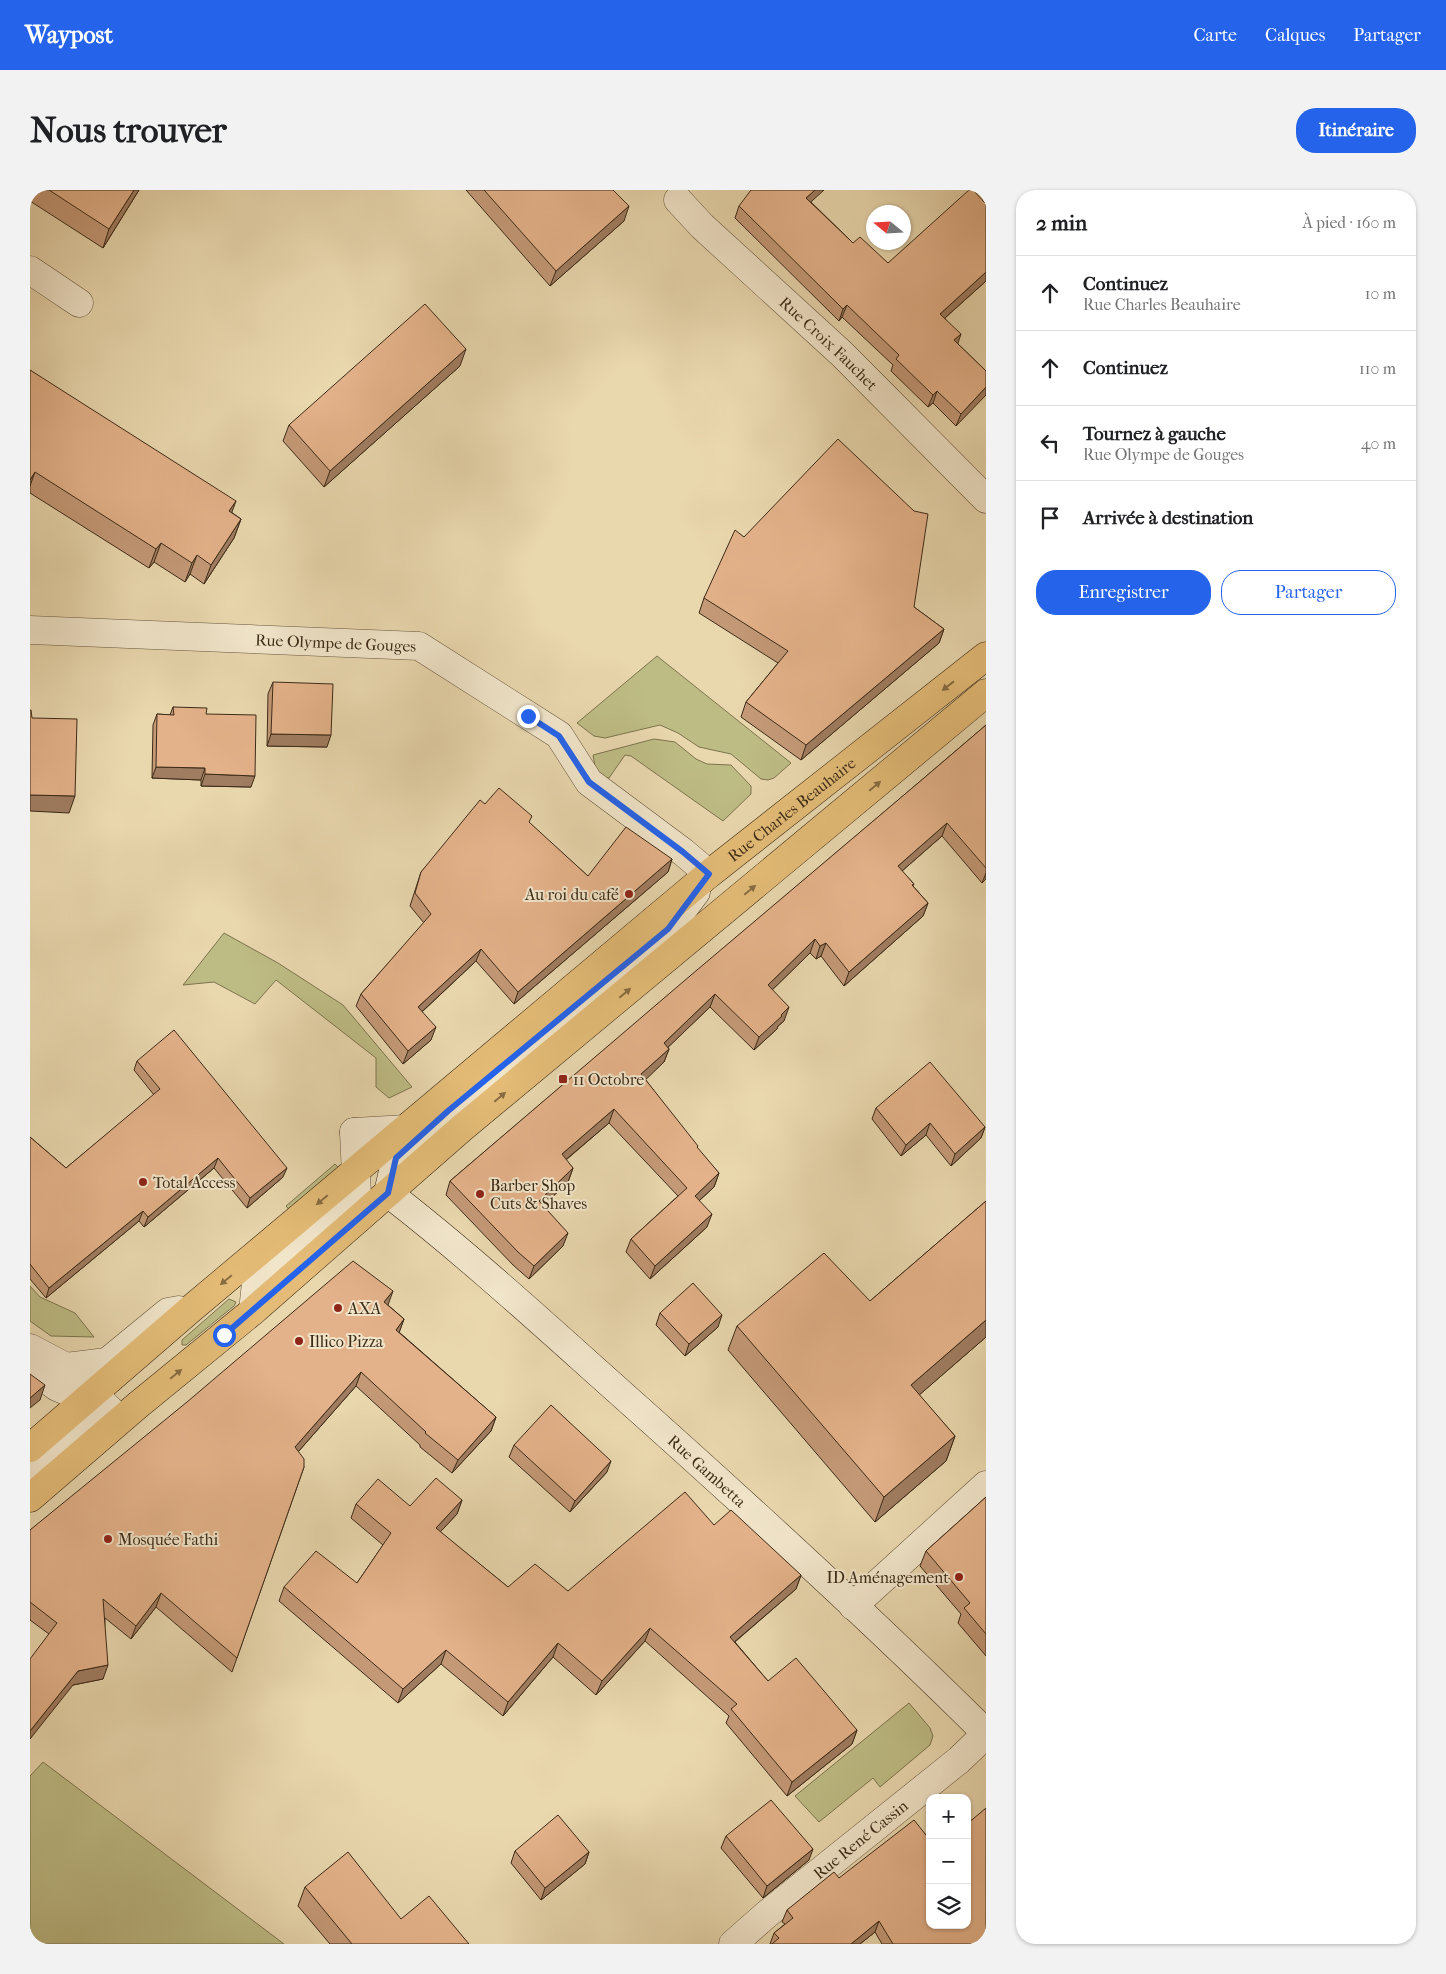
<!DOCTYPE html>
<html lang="fr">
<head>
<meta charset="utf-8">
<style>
  body { margin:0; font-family:"IM FELL French Canon",serif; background:#f2f2f2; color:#202124 }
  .controls { position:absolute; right:15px; bottom:15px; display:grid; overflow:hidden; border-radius:10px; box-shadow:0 1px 4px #0004 }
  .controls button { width:45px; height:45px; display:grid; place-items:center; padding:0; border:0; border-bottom:1px solid #e0e0e0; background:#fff; color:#202124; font:25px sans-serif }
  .compass { position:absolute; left:836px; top:15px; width:45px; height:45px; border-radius:50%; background:#fff; box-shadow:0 1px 4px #0004; rotate:288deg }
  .stop { position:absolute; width:15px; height:15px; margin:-11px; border:4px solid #2563eb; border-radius:50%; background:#fff }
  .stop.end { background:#2563eb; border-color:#fff; box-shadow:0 1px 5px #0008 }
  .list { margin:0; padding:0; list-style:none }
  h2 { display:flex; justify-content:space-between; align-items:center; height:65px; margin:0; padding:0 20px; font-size:21px }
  h2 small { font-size:16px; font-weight:400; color:#757577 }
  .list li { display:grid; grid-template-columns:32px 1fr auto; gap:15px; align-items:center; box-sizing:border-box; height:75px; padding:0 20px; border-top:1px solid #e0e0e0 }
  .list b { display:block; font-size:19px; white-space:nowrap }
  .list p { margin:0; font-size:16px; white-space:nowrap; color:#757577 }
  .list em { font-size:16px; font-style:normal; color:#757577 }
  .actions { display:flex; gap:10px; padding:15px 20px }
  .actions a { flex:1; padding:11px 0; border:1px solid #2563eb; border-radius:20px; text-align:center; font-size:18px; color:#2563eb }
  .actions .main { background:#2563eb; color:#fff }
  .icon { flex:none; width:28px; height:28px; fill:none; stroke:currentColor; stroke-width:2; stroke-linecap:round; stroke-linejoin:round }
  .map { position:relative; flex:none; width:956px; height:1754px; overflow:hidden; border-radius:20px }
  header { display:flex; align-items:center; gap:30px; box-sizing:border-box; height:70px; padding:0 25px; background:#2563eb; color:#fff }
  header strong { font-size:24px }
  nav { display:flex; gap:28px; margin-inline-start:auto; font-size:18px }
  .intro { display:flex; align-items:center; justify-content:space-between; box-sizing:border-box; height:120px; padding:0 30px }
  h1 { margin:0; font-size:35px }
  .button { padding:12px 22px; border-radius:20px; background:#2563eb; color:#fff; font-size:18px; font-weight:700 }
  main { display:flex; gap:30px; padding:0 30px }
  aside { flex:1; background:#fff; border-radius:20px; box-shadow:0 1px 4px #0004 }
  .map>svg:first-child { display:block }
  .green { fill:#bebc85; stroke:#7d744e }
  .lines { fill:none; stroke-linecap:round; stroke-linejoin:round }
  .minor-casing { stroke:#67563d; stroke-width:29 }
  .tertiary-casing { stroke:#67563d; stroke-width:29 }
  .secondary-casing { stroke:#3c2b17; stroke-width:29 }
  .primary-casing { stroke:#3c2b17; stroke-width:29 }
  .minor { stroke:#f1e5ca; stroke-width:28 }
  .tertiary { stroke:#f1e5ca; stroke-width:28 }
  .secondary { stroke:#f1e5ca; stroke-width:28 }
  .primary { stroke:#e4bc77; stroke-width:28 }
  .wall { fill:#c49977; stroke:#3c2b17 }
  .shaded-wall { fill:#a07d61; stroke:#3c2b17 }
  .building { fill:#e4b28a; stroke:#3c2b17 }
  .oneway { fill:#886c42 }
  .route { stroke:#2563eb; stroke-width:6 }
  .poi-dot { fill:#8f2418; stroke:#f1e5ca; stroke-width:2 }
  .labels { text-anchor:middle; stroke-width:4; stroke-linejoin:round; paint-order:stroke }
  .street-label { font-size:16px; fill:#3c2b17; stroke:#f1e5ca }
  .poi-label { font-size:16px; fill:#3c2b17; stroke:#f1e5ca; text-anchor:start }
</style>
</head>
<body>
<header>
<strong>Waypost</strong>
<nav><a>Carte</a><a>Calques</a><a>Partager</a></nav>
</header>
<div class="intro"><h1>Nous trouver</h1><a class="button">Itinéraire</a></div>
<main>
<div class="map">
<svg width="956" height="1754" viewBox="0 0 956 1754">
  <rect width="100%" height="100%" fill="#e9d7ae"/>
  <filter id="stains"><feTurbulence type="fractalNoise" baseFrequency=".004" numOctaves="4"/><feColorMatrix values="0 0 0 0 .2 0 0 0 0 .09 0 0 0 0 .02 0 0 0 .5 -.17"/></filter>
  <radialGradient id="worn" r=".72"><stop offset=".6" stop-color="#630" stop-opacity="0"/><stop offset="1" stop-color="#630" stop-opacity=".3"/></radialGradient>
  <g class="green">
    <path d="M 627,466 L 761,573 L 744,588 L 738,590 L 731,589 L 701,564 L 669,557 L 648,543 L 630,535 L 575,548 L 564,546 L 547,533 Z"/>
    <path d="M 624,549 L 645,552 L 666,569 L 677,574 L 701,575 L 721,596 L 721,604 L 693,631 L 601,566 L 595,565 L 579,588 L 571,587 L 566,582 L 563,565 Z"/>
    <path d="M 194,743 L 248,773 L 313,815 L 382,897 L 359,908 L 346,897 L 346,868 L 246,790 L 225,814 L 184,792 L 153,795 Z"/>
    <path d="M 305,974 L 311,980 L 261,1022 L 256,1016 Z"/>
    <path d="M 0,1096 L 10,1107 L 45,1123 L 64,1147 L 21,1146 L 0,1131 Z"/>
    <path d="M 199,1109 L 206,1112 L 204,1116 L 156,1155 L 152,1155 L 152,1150 Z"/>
    <path d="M 879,1513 L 900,1538 L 903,1546 L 900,1555 L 850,1597 L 843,1588 L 789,1632 L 765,1606 Z"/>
    <path d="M 13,1572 L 254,1754 L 0,1754 L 0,1586 Z"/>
  </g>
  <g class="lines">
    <g class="minor-casing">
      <g id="minor">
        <path d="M 0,80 L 49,113"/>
        <path id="s1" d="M 0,440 L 389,456 L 529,545 L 559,592 L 653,662 L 679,684"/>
        <path d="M 0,1158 L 36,1177 L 80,1220 L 0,1288"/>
        <path d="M 0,1177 L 27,1197 L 66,1214"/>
        <path d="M 36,1177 L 77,1172 L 138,1122 L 149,1120"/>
        <path d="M 823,1416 L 956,1295"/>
        <path id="s2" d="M 703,1754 L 737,1724 L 929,1570 L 956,1544"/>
      </g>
    </g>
    <g class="tertiary-casing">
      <g id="tertiary">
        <path id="s3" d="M 648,10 L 672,36 L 812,164 L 956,309"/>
        <path d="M 324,942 L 377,939"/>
        <path d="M 223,1121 L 226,1093 L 327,1006 L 324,942"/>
      </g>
    </g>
    <g class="secondary-casing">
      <g id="secondary">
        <path id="s4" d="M 666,702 L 638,739 L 418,921 L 366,968 L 358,1003 C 437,1064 511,1132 585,1198 C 712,1311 836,1424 956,1543"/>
      </g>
    </g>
    <g class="primary-casing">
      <g id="primary">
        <path id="s5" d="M 0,1258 L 162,1118 L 679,684 L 956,466"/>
        <path d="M 0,1308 L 108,1215 L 223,1121 L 432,938 L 956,503"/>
      </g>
    </g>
    <use href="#minor" class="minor"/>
    <use href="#tertiary" class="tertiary"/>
    <use href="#secondary" class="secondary"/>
    <use href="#primary" class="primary"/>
  </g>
  <g class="wall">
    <path d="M 0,0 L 109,0 L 73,58 L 0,11 Z"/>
    <path d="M 436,0 L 583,0 L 594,31 L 520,96 Z"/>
    <path d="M 781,12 L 823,53 L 858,73 L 956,14 L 956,91 L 915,128 L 927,153 L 956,181 L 926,236 L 903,213 L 898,217 L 861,181 L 863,175 L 812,127 L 809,131 L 705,28 L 709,16 Z"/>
    <path d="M 430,176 L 294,297 L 253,251 L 259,235 Z"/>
    <path d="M 0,180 L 211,329 L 204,348 L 174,394 L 160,384 L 155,392 L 124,372 L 119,378 L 0,303 Z"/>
    <path d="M 714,347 L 884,417 L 914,439 L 909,453 L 771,570 L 711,527 L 716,512 L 748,473 L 669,423 L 674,408 Z"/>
    <path d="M 243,492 L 297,557 L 237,556 L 238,504 Z"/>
    <path d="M 143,517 L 176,524 L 221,597 L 171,596 L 171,590 L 122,588 L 123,535 L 127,524 L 140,525 Z"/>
    <path d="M 956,535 L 956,689 L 952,693 L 912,646 L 872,681 L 884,694 L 883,696 L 898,713 L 893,726 L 814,796 L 791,766 L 786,769 L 780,763 L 742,800 L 754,831 L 748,836 L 747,839 L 724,860 L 680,817 L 638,857 L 639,859 L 634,872 L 615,889 L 667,959 L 689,983 L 684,997 L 669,1011 L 677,1037 L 620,1089 L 596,1062 L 601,1049 L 648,1006 L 579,933 L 536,970 L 543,978 L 538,992 L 513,1016 L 533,1056 L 499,1089 L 483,1075 L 416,1005 L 420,991 L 894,588 Z"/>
    <path d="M 455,614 L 500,634 L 558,686 L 642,669 L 638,682 L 484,814 L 446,771 L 392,822 L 401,850 L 373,874 L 326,816 L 331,804 L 394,733 L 380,716 L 391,682 Z"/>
    <path d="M 107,871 L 253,987 L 217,1018 L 184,978 L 114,1037 L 109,1031 L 16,1108 L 0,1089 L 0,947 L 36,978 L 124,905 L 104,880 Z"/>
    <path d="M 846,918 L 955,937 L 951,948 L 921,976 L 896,945 L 871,966 L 842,929 Z"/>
    <path d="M 956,1011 L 956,1147 L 889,1205 L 925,1246 L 916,1271 L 845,1332 L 698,1160 L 707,1136 L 840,1111 Z"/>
    <path d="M 358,1115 L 374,1129 L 369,1142 L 466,1227 L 461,1241 L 422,1283 L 390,1257 L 390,1255 L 326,1196 L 268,1262 L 274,1277 L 202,1482 L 126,1417 L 101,1449 L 75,1428 L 73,1489 L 43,1495 L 19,1444 L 0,1430 L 0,1340 Z"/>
    <path d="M 630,1123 L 688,1137 L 655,1166 L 626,1135 Z"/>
    <path d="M 484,1255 L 577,1282 L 540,1322 L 479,1267 Z"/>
    <path d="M 956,1307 L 956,1466 L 928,1433 L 931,1424 L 890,1376 L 896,1361 Z"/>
    <path d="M 432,1310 L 427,1324 L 410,1342 L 478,1397 L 538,1401 L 684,1335 L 771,1385 L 766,1399 L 705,1452 L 738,1491 L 827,1540 L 822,1554 L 757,1606 L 696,1533 L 699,1526 L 615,1451 L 566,1505 L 523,1467 L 473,1526 L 411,1474 L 368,1513 L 249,1411 L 254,1397 L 327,1393 L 353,1355 L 321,1328 L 326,1314 L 380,1316 Z"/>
    <path d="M 696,1646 L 779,1670 L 733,1708 L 691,1658 Z"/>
    <path d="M 485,1661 L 559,1662 L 555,1674 L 511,1710 L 481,1673 Z"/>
    <path d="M 809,1688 L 956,1754 L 852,1754 L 845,1742 L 830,1754 L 740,1754 L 744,1743 L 755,1734 L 752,1732 L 757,1720 Z"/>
    <path d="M 275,1697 L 371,1729 L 439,1754 L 300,1754 L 268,1716 Z"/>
  </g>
  <g class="shaded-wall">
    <path d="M 104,0 L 109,0 L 73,58 L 79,39 Z"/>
    <path d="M 785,0 L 794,0 L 772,20 L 776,8 Z"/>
    <path d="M 599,16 L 594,31 L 520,96 L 526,81 Z"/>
    <path d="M 956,82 L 956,91 L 906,136 L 910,124 Z"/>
    <path d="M 817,115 L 812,127 L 809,131 L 813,119 Z"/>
    <path d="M 931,144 L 927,156 L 924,150 Z"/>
    <path d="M 436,159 L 430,176 L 294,297 L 300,281 Z"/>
    <path d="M 956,197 L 956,205 L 926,236 L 931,224 Z"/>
    <path d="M 907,201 L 903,213 L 898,217 L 903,205 Z"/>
    <path d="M 5,282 L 0,296 L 0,290 Z"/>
    <path d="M 206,311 L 199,330 L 199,321 Z"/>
    <path d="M 211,329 L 204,348 L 174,394 L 181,375 Z"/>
    <path d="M 131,353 L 124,372 L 119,378 L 126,359 Z"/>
    <path d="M 167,365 L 160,384 L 155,392 L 162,373 Z"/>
    <path d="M 914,439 L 909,453 L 771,570 L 776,555 Z"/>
    <path d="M 241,544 L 301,545 L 297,557 L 237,556 Z"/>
    <path d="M 126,577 L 175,578 L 171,590 L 122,588 Z"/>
    <path d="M 175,584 L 225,586 L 221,597 L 171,596 Z"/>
    <path d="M 0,605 L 45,606 L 39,623 L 0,621 Z"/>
    <path d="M 917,633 L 912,646 L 863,689 L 868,676 Z"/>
    <path d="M 642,669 L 638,682 L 484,814 L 488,802 Z"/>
    <path d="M 956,683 L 956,689 L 952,693 Z"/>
    <path d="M 898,713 L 893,726 L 814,796 L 819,782 Z"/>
    <path d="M 785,749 L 780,763 L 733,809 L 738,795 Z"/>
    <path d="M 796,753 L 791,766 L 786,769 L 790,756 Z"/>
    <path d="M 451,759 L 446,771 L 383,830 L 388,817 Z"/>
    <path d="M 685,804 L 680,817 L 629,866 L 634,853 Z"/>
    <path d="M 759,817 L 754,831 L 748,836 L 747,839 L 724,860 L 729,847 Z"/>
    <path d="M 406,837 L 401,850 L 373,874 L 378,861 Z"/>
    <path d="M 639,859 L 634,872 L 607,898 L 611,884 Z"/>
    <path d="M 584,919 L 579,933 L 527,977 L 532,964 Z"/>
    <path d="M 900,933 L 896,945 L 871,966 L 876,955 Z"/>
    <path d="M 955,937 L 951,948 L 921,976 L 925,964 Z"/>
    <path d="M 188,968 L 184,978 L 114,1037 L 118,1027 Z"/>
    <path d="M 257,978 L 253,987 L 217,1018 L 220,1008 Z"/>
    <path d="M 543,978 L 538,992 L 504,1024 L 509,1011 Z"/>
    <path d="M 689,983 L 684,997 L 660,1019 L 665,1006 Z"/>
    <path d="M 113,1021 L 109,1031 L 16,1108 L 19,1098 Z"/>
    <path d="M 682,1024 L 677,1037 L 620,1089 L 625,1076 Z"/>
    <path d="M 538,1043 L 533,1056 L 499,1089 L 504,1076 Z"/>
    <path d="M 363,1101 L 358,1115 L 349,1126 L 354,1112 Z"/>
    <path d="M 692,1125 L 688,1137 L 655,1166 L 659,1154 Z"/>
    <path d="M 374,1129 L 369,1143 L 366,1140 Z"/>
    <path d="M 956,1130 L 956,1147 L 872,1220 L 881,1195 Z"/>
    <path d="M 331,1182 L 326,1196 L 260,1271 L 265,1257 Z"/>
    <path d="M 15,1195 L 10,1210 L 0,1218 L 0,1208 Z"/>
    <path d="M 466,1227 L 461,1241 L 422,1283 L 428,1270 Z"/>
    <path d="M 925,1246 L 916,1271 L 845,1332 L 854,1307 Z"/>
    <path d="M 581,1271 L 577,1282 L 540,1322 L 545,1311 Z"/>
    <path d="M 432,1310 L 427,1324 L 401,1352 L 406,1338 Z"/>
    <path d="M 771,1385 L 766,1399 L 695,1460 L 700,1447 Z"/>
    <path d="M 131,1403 L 126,1417 L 101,1449 L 106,1436 Z"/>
    <path d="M 620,1438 L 615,1451 L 566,1505 L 572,1491 Z"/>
    <path d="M 528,1453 L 523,1467 L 473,1526 L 478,1512 Z"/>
    <path d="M 416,1460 L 411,1474 L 368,1513 L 373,1499 Z"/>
    <path d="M 78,1475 L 73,1489 L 43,1495 L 0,1549 L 0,1541 L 48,1481 Z"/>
    <path d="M 827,1540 L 822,1554 L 757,1606 L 762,1592 Z"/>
    <path d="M 783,1659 L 779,1670 L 733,1708 L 737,1696 Z"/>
    <path d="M 559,1662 L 555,1674 L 511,1710 L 515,1698 Z"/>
    <path d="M 849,1731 L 845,1742 L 830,1754 L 821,1754 Z"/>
  </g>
  <g class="building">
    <path d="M 19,0 L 104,0 L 79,39 Z"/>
    <path d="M 454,0 L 583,0 L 599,16 L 526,81 Z"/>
    <path d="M 721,0 L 785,0 L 776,8 L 823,53 L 830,47 L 858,73 L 939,0 L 943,0 L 956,14 L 956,82 L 910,124 L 931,144 L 924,150 L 956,181 L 956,197 L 931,224 L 907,201 L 903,205 L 866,169 L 869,165 L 817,115 L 813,119 L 709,16 Z"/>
    <path d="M 395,114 L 436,159 L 300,281 L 259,235 Z"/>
    <path d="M 0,180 L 206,311 L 199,321 L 211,329 L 181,375 L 167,365 L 162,373 L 131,353 L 126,359 L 5,282 L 0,290 Z"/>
    <path d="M 808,249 L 884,321 L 898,324 L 884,417 L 914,439 L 776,555 L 716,512 L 758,461 L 674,408 L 705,340 L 714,347 Z"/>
    <path d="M 243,492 L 303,494 L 301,545 L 241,544 Z"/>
    <path d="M 143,517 L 177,518 L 176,524 L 226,525 L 225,586 L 175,584 L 175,578 L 126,577 L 127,524 L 144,525 Z"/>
    <path d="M 0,520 L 1,520 L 2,528 L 47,529 L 45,606 L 0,605 Z"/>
    <path d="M 956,535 L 956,678 L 917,633 L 868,676 L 884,694 L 882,695 L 898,713 L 819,782 L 796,753 L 790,756 L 785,749 L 738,795 L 759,817 L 751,825 L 752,826 L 729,847 L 685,804 L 634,853 L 639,859 L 611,884 L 668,956 L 667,957 L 689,983 L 665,1006 L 682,1024 L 625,1076 L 601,1049 L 657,998 L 584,919 L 532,964 L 543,978 L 509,1011 L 538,1043 L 504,1076 L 488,1062 L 420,991 L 654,791 L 894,588 Z"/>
    <path d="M 469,598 L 502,626 L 499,632 L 558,686 L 596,637 L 642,669 L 488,802 L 451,759 L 388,817 L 406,837 L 378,861 L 331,804 L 401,724 L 385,703 L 391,682 L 450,610 L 455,614 Z"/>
    <path d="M 144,840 L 257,978 L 220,1008 L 188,968 L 118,1027 L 113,1021 L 19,1098 L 0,1074 L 0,947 L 36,978 L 130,899 L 107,871 Z"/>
    <path d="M 900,872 L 955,937 L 925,964 L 900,933 L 876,955 L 846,918 Z"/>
    <path d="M 956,1011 L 956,1130 L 881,1195 L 925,1246 L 854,1307 L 707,1136 L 794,1063 L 840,1111 Z"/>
    <path d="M 323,1071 L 363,1101 L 354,1112 L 374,1129 L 366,1140 L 466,1227 L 428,1270 L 395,1243 L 396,1242 L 331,1182 L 265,1257 L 274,1269 L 274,1277 L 207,1468 L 131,1403 L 106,1436 L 73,1409 L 78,1475 L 48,1481 L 0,1541 L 0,1469 L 27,1433 L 0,1412 L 0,1340 L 157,1212 Z"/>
    <path d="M 663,1093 L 692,1125 L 659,1154 L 630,1123 Z"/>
    <path d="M 0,1184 L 15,1195 L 0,1208 Z"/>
    <path d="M 521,1215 L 581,1271 L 545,1311 L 484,1255 Z"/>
    <path d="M 406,1288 L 432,1310 L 406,1338 L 478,1397 L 505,1374 L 538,1401 L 655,1302 L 684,1335 L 701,1320 L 771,1385 L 700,1447 L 738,1491 L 766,1468 L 827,1540 L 762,1592 L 701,1519 L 707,1514 L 620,1438 L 572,1491 L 528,1453 L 478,1512 L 416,1460 L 373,1499 L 254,1397 L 286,1361 L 327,1393 L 361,1343 L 326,1314 L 348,1289 L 380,1316 Z"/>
    <path d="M 956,1307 L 956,1444 L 934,1418 L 940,1413 L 896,1361 Z"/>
    <path d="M 741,1610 L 783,1659 L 737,1696 L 696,1646 Z"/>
    <path d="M 956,1618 L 956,1752 L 954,1754 L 863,1754 L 849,1731 L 821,1754 L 742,1754 L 749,1748 L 744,1743 L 763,1728 L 757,1720 L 804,1682 L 809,1688 L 884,1630 L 900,1650 L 900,1735 L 937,1735 L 937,1634 Z"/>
    <path d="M 528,1625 L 559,1662 L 515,1698 L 485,1661 Z"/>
    <path d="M 318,1662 L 371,1729 L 399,1706 L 439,1754 L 322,1754 L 275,1697 Z"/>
  </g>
  <defs><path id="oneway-solid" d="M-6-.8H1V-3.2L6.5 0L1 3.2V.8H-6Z" transform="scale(1.25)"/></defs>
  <g class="oneway">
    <use href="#oneway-solid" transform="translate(918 496) rotate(142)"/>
    <use href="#oneway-solid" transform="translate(845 596) rotate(-40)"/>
    <use href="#oneway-solid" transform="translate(720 700) rotate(-40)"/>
    <use href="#oneway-solid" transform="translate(595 803) rotate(-40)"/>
    <use href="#oneway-solid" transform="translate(470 907) rotate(-40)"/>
    <use href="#oneway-solid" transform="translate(292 1010) rotate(140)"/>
    <use href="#oneway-solid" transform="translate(196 1090) rotate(140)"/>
    <use href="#oneway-solid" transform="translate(146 1184) rotate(-39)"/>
  </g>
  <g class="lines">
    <path class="route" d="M 194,1145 L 358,1003 L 366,968 L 418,921 L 638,739 L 679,684 L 653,662 L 559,592 L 529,546 L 498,526"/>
  </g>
  <g class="poi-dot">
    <circle cx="599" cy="704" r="5"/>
    <rect x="528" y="884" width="10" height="10" rx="2.5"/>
    <circle cx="113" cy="992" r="5"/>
    <circle cx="450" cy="1004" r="5"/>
    <circle cx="308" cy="1118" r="5"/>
    <circle cx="269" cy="1151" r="5"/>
    <circle cx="78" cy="1349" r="5"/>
    <circle cx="929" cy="1387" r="5"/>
  </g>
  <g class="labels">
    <g class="street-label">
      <text dy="6" stroke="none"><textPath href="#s3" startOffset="208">Rue Croix Fauchet</textPath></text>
      <text dy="6" stroke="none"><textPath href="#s1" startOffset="306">Rue Olympe de Gouges</textPath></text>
      <text dy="6" stroke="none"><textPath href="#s5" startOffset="994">Rue Charles Beauhaire</textPath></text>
      <text dy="6" stroke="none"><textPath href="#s4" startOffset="861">Rue Gambetta</textPath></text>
      <text dy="6" stroke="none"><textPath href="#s2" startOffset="165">Rue René Cassin</textPath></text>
    </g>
    <g class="poi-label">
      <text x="589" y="710" text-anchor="end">Au roi du café</text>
      <text x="543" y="895">11 Octobre</text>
      <text x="123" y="998">Total Access</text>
      <text x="460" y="1001">Barber Shop<tspan x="460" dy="18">Cuts &amp; Shaves</tspan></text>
      <text x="318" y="1124">AXA</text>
      <text x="279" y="1157">Illico Pizza</text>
      <text x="88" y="1355">Mosquée Fathi</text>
      <text x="919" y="1393" text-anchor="end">ID Aménagement</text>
    </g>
  </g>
  <rect width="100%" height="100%" filter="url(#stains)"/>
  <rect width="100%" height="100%" fill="url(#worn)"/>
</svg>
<div class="controls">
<button>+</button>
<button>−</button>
<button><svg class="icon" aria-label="layers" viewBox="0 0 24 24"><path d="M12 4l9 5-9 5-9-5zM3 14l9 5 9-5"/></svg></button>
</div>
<svg class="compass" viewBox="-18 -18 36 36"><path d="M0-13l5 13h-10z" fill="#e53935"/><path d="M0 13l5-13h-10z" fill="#757577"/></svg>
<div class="stop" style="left:194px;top:1145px"></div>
<div class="stop end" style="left:498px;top:526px"></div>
</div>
<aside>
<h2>2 min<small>À pied · 160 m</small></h2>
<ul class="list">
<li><svg class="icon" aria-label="ahead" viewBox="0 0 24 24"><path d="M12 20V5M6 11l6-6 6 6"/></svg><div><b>Continuez</b><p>Rue Charles Beauhaire</p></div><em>10 m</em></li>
<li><svg class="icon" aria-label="ahead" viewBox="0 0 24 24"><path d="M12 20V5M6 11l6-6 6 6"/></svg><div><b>Continuez</b></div><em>110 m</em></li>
<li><svg class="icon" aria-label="left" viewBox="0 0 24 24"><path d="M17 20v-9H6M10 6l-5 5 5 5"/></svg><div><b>Tournez à gauche</b><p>Rue Olympe de Gouges</p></div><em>40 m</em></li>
<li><svg class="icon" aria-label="arrive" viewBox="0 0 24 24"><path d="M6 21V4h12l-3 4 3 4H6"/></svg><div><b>Arrivée à destination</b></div></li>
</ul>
<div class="actions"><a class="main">Enregistrer</a><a>Partager</a></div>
</aside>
</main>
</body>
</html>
